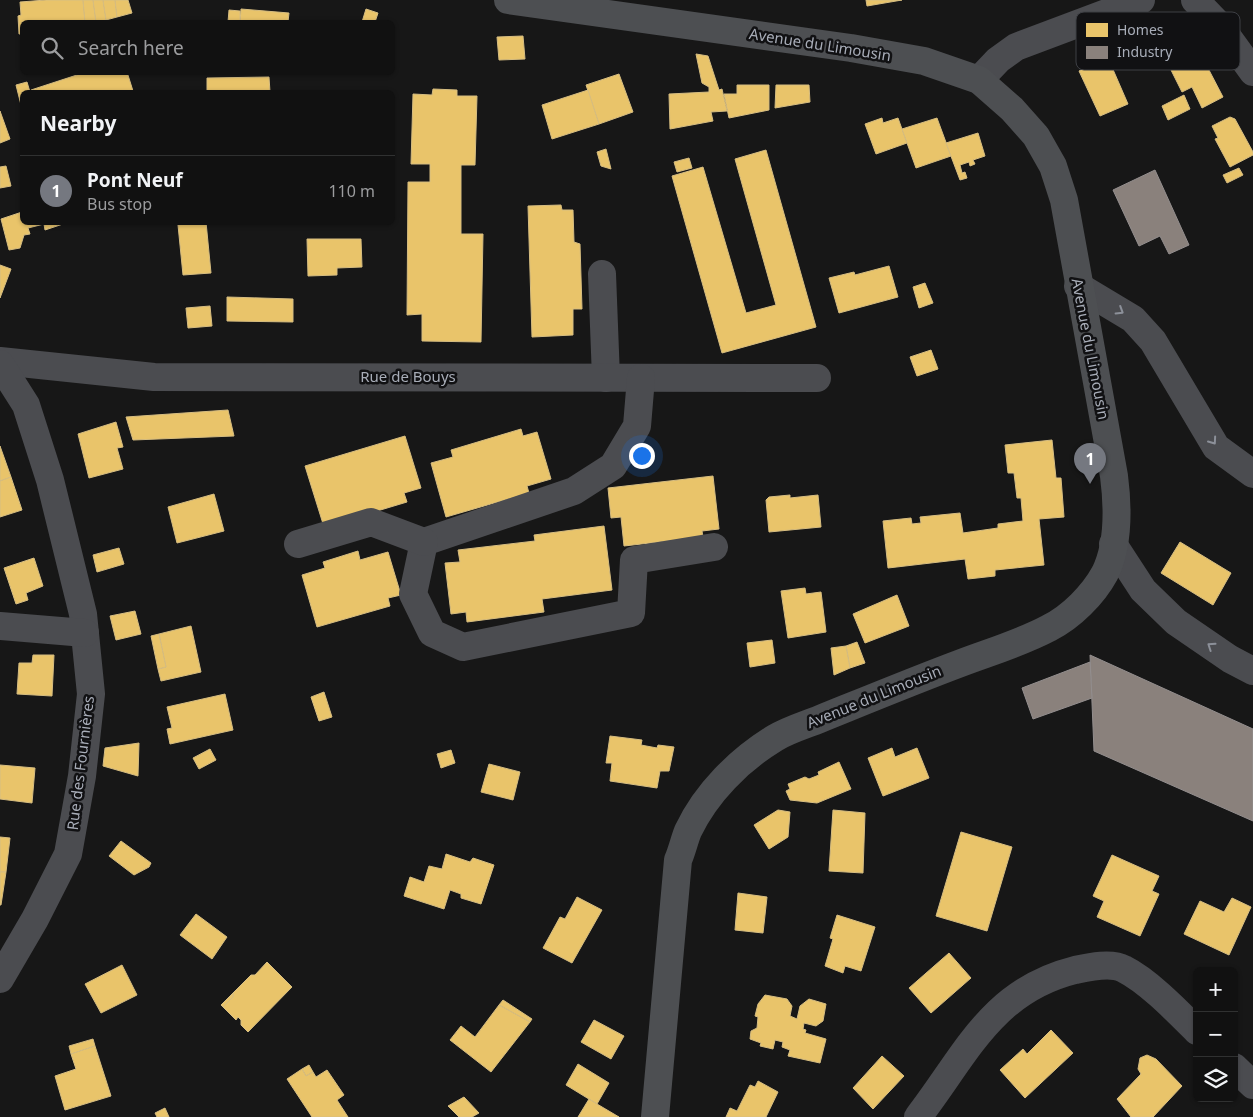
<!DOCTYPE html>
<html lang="en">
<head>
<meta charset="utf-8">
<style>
  body { margin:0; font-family:"Noto Sans",sans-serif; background:#1e1f1f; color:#f1f3f6 }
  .controls { position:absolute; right:15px; bottom:15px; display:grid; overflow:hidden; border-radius:8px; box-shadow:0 1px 4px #0004 }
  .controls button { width:45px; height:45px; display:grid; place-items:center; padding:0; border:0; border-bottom:1px solid #303131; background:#111; color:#f1f3f6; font:25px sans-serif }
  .you { position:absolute; left:641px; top:455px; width:18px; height:18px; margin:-12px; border:4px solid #fff; border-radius:50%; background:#1a73e8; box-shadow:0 0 0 8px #1a73e833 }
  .badge { display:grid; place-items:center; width:32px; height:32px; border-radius:50%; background:#757880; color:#fff; font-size:16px; font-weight:700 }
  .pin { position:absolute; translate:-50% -41px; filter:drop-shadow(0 1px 2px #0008) }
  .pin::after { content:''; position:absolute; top:26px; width:18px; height:15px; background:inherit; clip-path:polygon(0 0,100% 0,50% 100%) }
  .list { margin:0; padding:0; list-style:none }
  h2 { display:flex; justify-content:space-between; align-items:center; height:65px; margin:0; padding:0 20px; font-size:21px }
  h2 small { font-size:16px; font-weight:400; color:#9c9d9f }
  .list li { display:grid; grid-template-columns:32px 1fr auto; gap:15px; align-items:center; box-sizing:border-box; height:70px; padding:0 20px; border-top:1px solid #303131 }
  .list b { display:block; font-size:19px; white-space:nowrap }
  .list p { margin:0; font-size:16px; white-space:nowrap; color:#9c9d9f }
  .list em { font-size:16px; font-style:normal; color:#9c9d9f }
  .icon { flex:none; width:28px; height:28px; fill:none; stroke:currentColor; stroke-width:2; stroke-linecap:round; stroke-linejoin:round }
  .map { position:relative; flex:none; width:1253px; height:1117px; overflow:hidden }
  .search { position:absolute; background:#111; box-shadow:0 1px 4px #0004; left:20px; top:20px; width:375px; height:55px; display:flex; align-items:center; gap:12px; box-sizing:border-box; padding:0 18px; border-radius:8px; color:#9c9d9f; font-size:19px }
  .panel { position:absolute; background:#111; box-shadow:0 1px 4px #0004; left:20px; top:90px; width:375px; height:135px; border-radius:8px }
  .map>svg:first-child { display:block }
  .homes { fill:#e9c46a; stroke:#d6bd81 }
  .industry { fill:#8a817c; stroke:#938e8e }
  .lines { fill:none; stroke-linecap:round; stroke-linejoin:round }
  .minor { stroke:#4b4c50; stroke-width:28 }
  .major { stroke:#4d4f52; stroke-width:28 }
  .oneway { stroke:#8c9099 }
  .labels { text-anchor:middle; stroke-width:5; stroke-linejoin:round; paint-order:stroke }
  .street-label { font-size:15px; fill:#a8adb8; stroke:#111113 }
  .key { fill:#111113; stroke:#3e4045; stroke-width:1 }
  .key-label { font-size:14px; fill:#a8adb8 }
</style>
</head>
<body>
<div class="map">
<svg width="1253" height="1117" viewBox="0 0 1253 1117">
  <rect width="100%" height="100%" fill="#171717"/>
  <g class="homes">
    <path d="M 46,0 L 83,0 L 85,22 L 22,22 L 22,34 L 19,34 L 18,16 L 21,15 L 20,2 Z"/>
    <path d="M 83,0 L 93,0 L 96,22 L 85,22 Z"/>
    <path d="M 93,0 L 103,0 L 106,20 L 96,22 Z"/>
    <path d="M 103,0 L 115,0 L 117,17 L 106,20 Z"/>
    <path d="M 115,0 L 128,0 L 132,13 L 117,17 Z"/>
    <path d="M 866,0 L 902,0 L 867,6 Z"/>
    <path d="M 241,9 L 289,13 L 288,22 L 240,22 Z"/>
    <path d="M 366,9 L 378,13 L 375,22 L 362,22 Z"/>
    <path d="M 229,10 L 240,11 L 240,22 L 228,22 Z"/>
    <path d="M 523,36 L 525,59 L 499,60 L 497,37 Z"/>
    <path d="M 1197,47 L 1223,97 L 1202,108 L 1192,87 L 1182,92 L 1167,62 Z"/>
    <path d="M 696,54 L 708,56 L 719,90 L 722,89 L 727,111 L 711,112 L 713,121 L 670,129 L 669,94 L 709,92 L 709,87 L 702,83 Z"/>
    <path d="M 1108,58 L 1128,104 L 1100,116 L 1079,71 Z"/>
    <path d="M 86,72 L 127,72 L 133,91 L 128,92 L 32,92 L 31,90 Z"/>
    <path d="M 619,74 L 633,112 L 599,124 L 586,85 Z"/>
    <path d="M 269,77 L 270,92 L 207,92 L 207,78 Z"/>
    <path d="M 27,82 L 30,92 L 22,92 L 22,105 L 21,105 L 16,85 Z"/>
    <path d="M 737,85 L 769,85 L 769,110 L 729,118 L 724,94 L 737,94 Z"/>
    <path d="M 776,85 L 809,85 L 810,102 L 775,108 Z"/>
    <path d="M 433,89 L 457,90 L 457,96 L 477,96 L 475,165 L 461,165 L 461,234 L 483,234 L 481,342 L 422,341 L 422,314 L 407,315 L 408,182 L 430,182 L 430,164 L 411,164 L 413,94 L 432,95 Z"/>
    <path d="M 588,90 L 599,124 L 552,139 L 542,105 Z"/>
    <path d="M 1184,95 L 1190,109 L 1168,120 L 1162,106 Z"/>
    <path d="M 0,111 L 10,139 L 0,143 Z"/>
    <path d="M 1230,117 L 1235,119 L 1253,152 L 1253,155 L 1230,167 L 1215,139 L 1218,138 L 1212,126 Z"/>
    <path d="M 882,118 L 883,123 L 898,118 L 907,143 L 876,154 L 865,124 Z"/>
    <path d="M 937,118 L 951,156 L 916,168 L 902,129 Z"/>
    <path d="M 978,133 L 985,156 L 973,160 L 975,164 L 970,166 L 969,162 L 960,165 L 962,173 L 965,172 L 967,178 L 960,180 L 946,143 Z"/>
    <path d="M 606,149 L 611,169 L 601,166 L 597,152 Z"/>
    <path d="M 766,150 L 816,327 L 722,353 L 672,176 L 703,167 L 746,313 L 776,305 L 735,159 Z"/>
    <path d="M 689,158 L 692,168 L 677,172 L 674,162 Z"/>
    <path d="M 6,166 L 11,186 L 0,188 L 0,167 Z"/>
    <path d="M 1239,168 L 1243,175 L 1227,183 L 1223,175 Z"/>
    <path d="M 561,205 L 562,210 L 573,210 L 574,242 L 580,244 L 582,309 L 573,309 L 573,335 L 532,337 L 528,206 Z"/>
    <path d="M 22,212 L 22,222 L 63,222 L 63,224 L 45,230 L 44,224 L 28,228 L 30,234 L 24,235 L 20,248 L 9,250 L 1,219 Z"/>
    <path d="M 206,222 L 211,273 L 183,275 L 178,225 Z"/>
    <path d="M 307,239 L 361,239 L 362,267 L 337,268 L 337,275 L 308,276 Z"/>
    <path d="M 0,265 L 11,269 L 0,298 Z"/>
    <path d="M 889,266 L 898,297 L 839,313 L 829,278 L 854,272 L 855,275 Z"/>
    <path d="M 925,283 L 933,303 L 919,308 L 913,287 Z"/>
    <path d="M 227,297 L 293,299 L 293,322 L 227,321 Z"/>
    <path d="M 210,306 L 212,326 L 188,328 L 186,308 Z"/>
    <path d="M 931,350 L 938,369 L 917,376 L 910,357 Z"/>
    <path d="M 228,410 L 234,436 L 133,440 L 126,417 Z"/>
    <path d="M 116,422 L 123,447 L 117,448 L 123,469 L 89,478 L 78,434 Z"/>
    <path d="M 521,429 L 523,436 L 537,432 L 551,479 L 527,486 L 529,493 L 446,517 L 431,463 L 453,457 L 451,450 Z"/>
    <path d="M 405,436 L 421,488 L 404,493 L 407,502 L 324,527 L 305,466 Z"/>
    <path d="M 1052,440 L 1056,478 L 1061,478 L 1064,517 L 1039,519 L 1044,565 L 995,570 L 995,576 L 968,579 L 965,559 L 888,568 L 883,521 L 911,518 L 912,524 L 921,523 L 920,517 L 960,513 L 963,533 L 998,528 L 998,524 L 1023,521 L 1021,498 L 1017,498 L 1014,473 L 1008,473 L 1005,445 Z"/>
    <path d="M 0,446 L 11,477 L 0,481 Z"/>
    <path d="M 713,476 L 719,529 L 702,531 L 703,537 L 624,546 L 621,517 L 611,518 L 608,488 Z"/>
    <path d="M 11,477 L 22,510 L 0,517 L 0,481 Z"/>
    <path d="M 214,494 L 224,531 L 177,543 L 168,507 Z"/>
    <path d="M 790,495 L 790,498 L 818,495 L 821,527 L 769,532 L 766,500 L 769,497 Z"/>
    <path d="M 604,526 L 612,590 L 542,599 L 544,612 L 467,622 L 466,612 L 451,614 L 445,563 L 460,562 L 458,550 L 535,541 L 534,535 Z"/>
    <path d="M 1180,542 L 1231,573 L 1213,605 L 1161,573 Z"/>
    <path d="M 119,548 L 124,564 L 97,572 L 93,555 Z"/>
    <path d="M 358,551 L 360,560 L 388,552 L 401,595 L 388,598 L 390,606 L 317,627 L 302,575 L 325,568 L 323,562 Z"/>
    <path d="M 34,558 L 43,586 L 26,593 L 28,600 L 16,604 L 4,568 Z"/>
    <path d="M 805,588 L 806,594 L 821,592 L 826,632 L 788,638 L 781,591 Z"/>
    <path d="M 897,595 L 909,626 L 865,643 L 853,614 Z"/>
    <path d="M 135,611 L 141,634 L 116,640 L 110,616 Z"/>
    <path d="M 191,626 L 201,672 L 161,681 L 158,669 L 166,667 L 159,634 Z"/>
    <path d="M 159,634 L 166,667 L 158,669 L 151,636 Z"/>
    <path d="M 772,640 L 775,663 L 750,667 L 747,643 Z"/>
    <path d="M 857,642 L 865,663 L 850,668 L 846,646 Z"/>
    <path d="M 846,646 L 850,668 L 834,675 L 831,648 Z"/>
    <path d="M 33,655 L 54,655 L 52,696 L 17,694 L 19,663 L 32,663 Z"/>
    <path d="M 324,692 L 332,717 L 319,721 L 311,697 Z"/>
    <path d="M 225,694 L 233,730 L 170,744 L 167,729 L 172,728 L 167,707 Z"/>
    <path d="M 610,736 L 642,740 L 641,745 L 657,748 L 658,745 L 674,747 L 669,771 L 660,771 L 657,788 L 610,781 L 612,763 L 606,763 Z"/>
    <path d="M 139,743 L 138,776 L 103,766 L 105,748 Z"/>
    <path d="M 892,748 L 895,757 L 917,748 L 929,778 L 883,796 L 868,758 Z"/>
    <path d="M 210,749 L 216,760 L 199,769 L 193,758 Z"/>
    <path d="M 451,750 L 455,763 L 441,768 L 437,754 Z"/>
    <path d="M 839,762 L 851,789 L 817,803 L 790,800 L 786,791 L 790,789 L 788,784 L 805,777 L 809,779 L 819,775 L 818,772 Z"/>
    <path d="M 489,764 L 520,772 L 513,800 L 481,792 Z"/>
    <path d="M 0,765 L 35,768 L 32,803 L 0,799 Z"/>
    <path d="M 778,810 L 790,812 L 788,837 L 769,849 L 754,825 Z"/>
    <path d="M 833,810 L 865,813 L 863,873 L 829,871 Z"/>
    <path d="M 961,832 L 1012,847 L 987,931 L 936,916 Z"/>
    <path d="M 0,837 L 10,838 L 6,872 L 0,872 Z"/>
    <path d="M 121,841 L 151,863 L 149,867 L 134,875 L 109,856 Z"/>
    <path d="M 446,854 L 470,862 L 473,858 L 494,865 L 481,904 L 461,898 L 461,894 L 450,890 L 444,909 L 404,896 L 410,877 L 424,882 L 429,866 L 442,869 Z"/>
    <path d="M 1112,855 L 1159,876 L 1152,891 L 1159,894 L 1140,936 L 1097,917 L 1104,901 L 1093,896 Z"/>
    <path d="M 0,872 L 6,872 L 1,905 L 0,905 Z"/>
    <path d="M 738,893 L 767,897 L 763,933 L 735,930 Z"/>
    <path d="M 577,897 L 602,910 L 572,963 L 543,948 L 560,917 L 565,919 Z"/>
    <path d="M 1232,898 L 1251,907 L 1229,955 L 1184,934 L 1200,901 L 1224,912 Z"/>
    <path d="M 196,914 L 227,937 L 212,959 L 180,935 Z"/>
    <path d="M 837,915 L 875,927 L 861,971 L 845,966 L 843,973 L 825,966 L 833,939 L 830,938 Z"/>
    <path d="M 949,953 L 971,978 L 931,1013 L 909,988 Z"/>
    <path d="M 267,962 L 292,987 L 248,1032 L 241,1025 L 241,1020 L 238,1017 L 236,1020 L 223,1007 L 233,997 L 233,993 L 251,975 L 255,975 Z"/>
    <path d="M 122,965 L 137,995 L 101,1013 L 85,984 Z"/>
    <path d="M 233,993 L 233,997 L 223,1007 L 221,1005 Z"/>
    <path d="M 765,995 L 787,999 L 792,1006 L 790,1016 L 797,1019 L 800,1006 L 809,999 L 826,1004 L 823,1021 L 816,1026 L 804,1023 L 803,1029 L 806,1030 L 805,1033 L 826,1039 L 820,1063 L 788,1056 L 790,1050 L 782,1047 L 783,1042 L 775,1040 L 773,1049 L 760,1046 L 761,1043 L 750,1039 L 751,1031 L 757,1028 L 758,1017 L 755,1016 L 758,1004 Z"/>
    <path d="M 503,1000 L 532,1019 L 530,1022 L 499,1005 Z"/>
    <path d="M 499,1005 L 530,1022 L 491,1072 L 450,1040 L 461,1026 L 475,1037 Z"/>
    <path d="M 594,1020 L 624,1036 L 611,1059 L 581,1042 Z"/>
    <path d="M 1051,1030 L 1073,1053 L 1025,1098 L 1000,1070 L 1023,1049 L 1027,1054 Z"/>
    <path d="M 93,1039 L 95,1046 L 71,1054 L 69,1046 Z"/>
    <path d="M 95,1046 L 111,1096 L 65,1110 L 55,1076 L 76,1069 L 71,1054 Z"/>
    <path d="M 1147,1055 L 1156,1059 L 1182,1086 L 1153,1117 L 1131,1117 L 1117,1099 L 1141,1074 L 1138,1069 L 1140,1058 Z"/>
    <path d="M 882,1056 L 904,1076 L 873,1109 L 853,1088 Z"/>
    <path d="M 578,1064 L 609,1083 L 597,1104 L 566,1085 Z"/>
    <path d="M 309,1065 L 313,1072 L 306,1076 L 302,1069 Z"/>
    <path d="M 302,1069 L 306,1076 L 313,1072 L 316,1077 L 327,1070 L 344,1095 L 337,1100 L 348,1117 L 312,1117 L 287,1079 Z"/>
    <path d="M 758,1081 L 778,1092 L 766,1117 L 726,1117 L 730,1108 L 737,1111 L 750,1085 L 755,1087 Z"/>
    <path d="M 464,1097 L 479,1113 L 472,1117 L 459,1117 L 448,1106 Z"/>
    <path d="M 589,1099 L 597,1104 L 619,1117 L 578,1117 Z"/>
    <path d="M 165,1108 L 169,1117 L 157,1117 L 155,1113 Z"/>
  </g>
  <g class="industry">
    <path d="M 1155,170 L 1189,245 L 1169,254 L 1160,236 L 1139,246 L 1113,190 Z"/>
    <path d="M 1090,655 L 1253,729 L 1253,821 L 1094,751 Z"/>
    <path d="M 1090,662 L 1092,698 L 1033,719 L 1022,688 Z"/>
  </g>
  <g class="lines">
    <g class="minor">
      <path d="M 1195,0 L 1219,25 L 1253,72"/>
      <path d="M 979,80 L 998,60 L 1016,47 L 1141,0"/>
      <path d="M 602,274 L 606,378"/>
      <path d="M 1078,286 L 1133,319 L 1153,341 L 1216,447 L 1253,474"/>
      <path d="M 0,361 L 154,377 L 817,378"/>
      <path d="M 0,364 L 26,405 L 50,480 L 83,614 L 91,694 L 82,776 L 68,854 L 35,919 L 0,979"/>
      <path d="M 641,378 L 637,426 L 613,466 L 574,491 L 424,542 L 413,594 L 432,633 L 463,647 L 631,613 L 634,560 L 714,547"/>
      <path d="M 298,544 L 371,522 L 424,542"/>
      <path d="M 1113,544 L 1143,590 L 1176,622 L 1230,659 L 1253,671"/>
      <path d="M 0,626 L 85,633"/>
      <path d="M 1234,1067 L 1253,1085"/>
      <path d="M 918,1117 C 966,1055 991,991 1075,970 C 1089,967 1111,962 1124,969 C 1148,981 1177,1011 1197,1031"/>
    </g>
    <path class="major" d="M 508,0 L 851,48 L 924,61 L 979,80 L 1012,109 L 1036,136 L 1053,166 L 1064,200 L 1114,476 C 1118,507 1119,544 1105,573 C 1093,595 1071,617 1049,628 C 1021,643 990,652 961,663 C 913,681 867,700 820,719 C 805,725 788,730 775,738 C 739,760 706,793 688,831 C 684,841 682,851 678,860 L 655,1117"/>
  </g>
  <defs><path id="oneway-chevron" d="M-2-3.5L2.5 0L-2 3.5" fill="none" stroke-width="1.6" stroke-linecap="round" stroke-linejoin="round" transform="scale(1.25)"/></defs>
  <g class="oneway">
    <use href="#oneway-chevron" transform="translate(1120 311) rotate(32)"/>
    <use href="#oneway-chevron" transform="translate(1213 441) rotate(55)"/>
    <use href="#oneway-chevron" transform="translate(1211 646) rotate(-146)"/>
  </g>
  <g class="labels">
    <g class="street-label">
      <text transform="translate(820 45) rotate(9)" y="5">Avenue du Limousin</text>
      <text transform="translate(1090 349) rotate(79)" y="5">Avenue du Limousin</text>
      <text x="408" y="382">Rue de Bouys</text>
      <text transform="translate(874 697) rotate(-22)" y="5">Avenue du Limousin</text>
      <text transform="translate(81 763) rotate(-83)" y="5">Rue des Fournières</text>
    </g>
  </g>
  <rect x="1076" y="12" width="164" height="58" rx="8" class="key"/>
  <rect x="1086" y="23" width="22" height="14" fill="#e9c46a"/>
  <rect x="1086" y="46" width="22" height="13" fill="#8a817c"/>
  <g class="key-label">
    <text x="1117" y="35">Homes</text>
    <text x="1117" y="57">Industry</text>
  </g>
</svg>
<div class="controls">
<button>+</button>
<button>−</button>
<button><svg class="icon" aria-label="layers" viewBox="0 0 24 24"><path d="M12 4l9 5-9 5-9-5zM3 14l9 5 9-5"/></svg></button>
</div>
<div class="you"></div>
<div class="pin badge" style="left:1090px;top:484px">1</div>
<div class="search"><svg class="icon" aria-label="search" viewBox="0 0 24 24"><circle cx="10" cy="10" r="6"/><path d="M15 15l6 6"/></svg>Search here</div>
<section class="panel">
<h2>Nearby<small></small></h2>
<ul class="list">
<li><span class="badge">1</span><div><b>Pont Neuf</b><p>Bus stop</p></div><em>110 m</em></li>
</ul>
</section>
</div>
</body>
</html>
